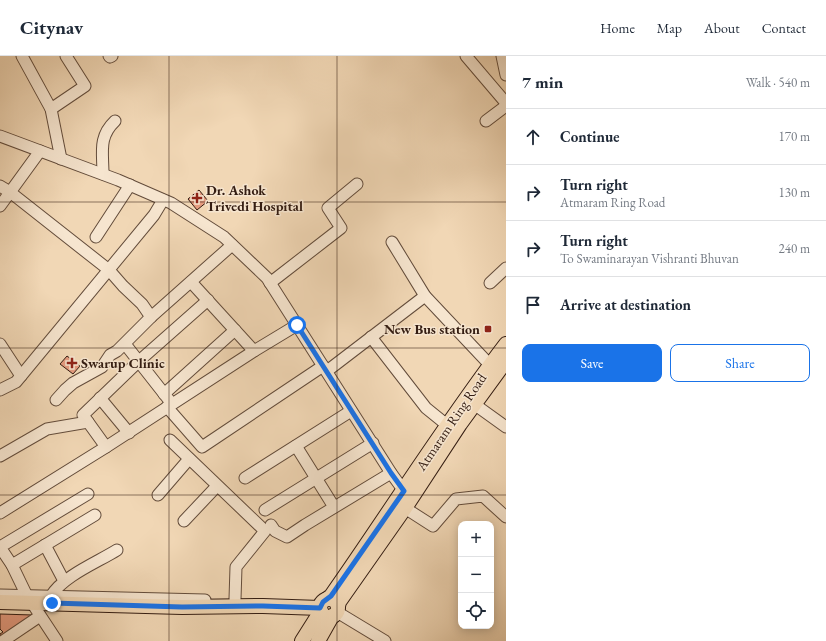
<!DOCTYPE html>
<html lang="en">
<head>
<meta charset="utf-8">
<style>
  body { margin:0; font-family:"EB Garamond",serif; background:#f2f2f3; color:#1f2937 }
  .controls { position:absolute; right:12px; bottom:12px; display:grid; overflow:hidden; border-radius:8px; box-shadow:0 2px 10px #0003 }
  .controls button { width:36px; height:36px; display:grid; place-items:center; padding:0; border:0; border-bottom:1px solid #e0e1e3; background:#fff; color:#1f2937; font:20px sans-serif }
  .stop { position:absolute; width:12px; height:12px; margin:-9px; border:3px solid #1a73e8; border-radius:50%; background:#fff }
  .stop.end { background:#1a73e8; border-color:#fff; box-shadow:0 1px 4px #0008 }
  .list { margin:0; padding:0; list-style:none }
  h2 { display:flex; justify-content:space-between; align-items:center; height:52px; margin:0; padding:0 16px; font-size:17px }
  h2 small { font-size:13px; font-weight:400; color:#747a83 }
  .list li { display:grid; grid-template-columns:26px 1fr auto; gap:12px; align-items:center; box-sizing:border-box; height:56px; padding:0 16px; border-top:1px solid #e0e1e3 }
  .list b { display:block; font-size:15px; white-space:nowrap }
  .list p { margin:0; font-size:13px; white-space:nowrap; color:#747a83 }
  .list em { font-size:13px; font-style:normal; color:#747a83 }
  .actions { display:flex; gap:8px; padding:12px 16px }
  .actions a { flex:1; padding:9px 0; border:1px solid #1a73e8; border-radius:8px; text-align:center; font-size:14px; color:#1a73e8 }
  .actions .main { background:#1a73e8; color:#fff }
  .icon { flex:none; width:22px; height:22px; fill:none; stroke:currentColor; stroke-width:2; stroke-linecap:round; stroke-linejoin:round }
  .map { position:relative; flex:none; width:506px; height:585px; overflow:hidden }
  header { display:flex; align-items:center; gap:24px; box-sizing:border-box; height:56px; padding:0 20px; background:#fff; border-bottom:1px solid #e0e1e3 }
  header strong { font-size:19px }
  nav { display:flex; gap:22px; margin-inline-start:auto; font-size:14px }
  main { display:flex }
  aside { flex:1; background:#fff }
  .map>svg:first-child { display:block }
  .building { fill:#e49b7f; stroke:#341d12 }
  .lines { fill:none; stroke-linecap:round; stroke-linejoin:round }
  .minor-casing { stroke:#634c3b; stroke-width:13 }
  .major-casing { stroke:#341d12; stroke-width:16 }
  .minor { stroke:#f6e5cf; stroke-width:11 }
  .major { stroke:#f1d7b5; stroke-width:14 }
  .route { stroke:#1a73e8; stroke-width:5 }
  .grid { fill:none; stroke:#341d12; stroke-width:1; stroke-opacity:0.55 }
  .poi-dot { fill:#8f2418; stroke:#f6e5cf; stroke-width:1.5 }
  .labels { text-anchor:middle; stroke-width:3; stroke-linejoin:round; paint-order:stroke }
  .poi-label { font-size:14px; font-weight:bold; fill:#341d12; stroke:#f6e5cf; text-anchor:start }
  .street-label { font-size:14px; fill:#341d12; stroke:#f6e5cf }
</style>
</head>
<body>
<header>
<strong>Citynav</strong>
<nav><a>Home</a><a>Map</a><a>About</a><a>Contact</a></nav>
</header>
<main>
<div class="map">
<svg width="506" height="585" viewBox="0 0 506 585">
  <rect width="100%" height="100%" fill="#f1d7b5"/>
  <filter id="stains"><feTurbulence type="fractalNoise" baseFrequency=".005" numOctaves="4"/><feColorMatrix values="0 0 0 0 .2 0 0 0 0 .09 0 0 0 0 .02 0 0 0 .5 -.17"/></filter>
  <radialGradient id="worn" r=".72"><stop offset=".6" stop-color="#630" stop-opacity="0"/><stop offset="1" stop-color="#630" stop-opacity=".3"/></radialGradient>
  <g class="building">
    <path d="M 199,134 L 208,145 L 197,154 L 188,143 Z"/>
    <path d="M 67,300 L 80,310 L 73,318 L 60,308 Z"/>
    <path d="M 0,558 L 33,559 L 0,585 L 0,578 L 3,576 L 0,573 Z"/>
  </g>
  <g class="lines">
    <g class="minor-casing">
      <g id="minor">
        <path d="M 22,0 L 51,53 L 61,103"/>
        <path d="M 109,0 L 110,1 L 112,0"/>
        <path d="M 466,0 L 506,47"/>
        <path d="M 502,0 L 506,19"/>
        <path d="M 51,53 L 85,30 L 66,0"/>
        <path d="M 486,65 L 506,50"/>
        <path d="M 0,80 L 118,124 L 171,147 L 224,181 L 267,222 L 391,417 L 404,435"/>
        <path d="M 103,118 C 103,97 98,81 115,65"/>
        <path d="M 0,130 L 10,136 L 109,214 L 123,230 L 142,248 L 151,261"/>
        <path d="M 0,150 L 40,95"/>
        <path d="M 96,181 L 130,129"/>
        <path d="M 392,186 L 425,240 L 490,309"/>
        <path d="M 191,226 L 254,295"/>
        <path d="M 270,227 L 341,172 L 328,152 L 357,128"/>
        <path d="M 490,227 L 506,212"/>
        <path d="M 371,281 L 426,352 L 447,369"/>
        <path d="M 0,288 L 21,320"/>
        <path d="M 125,288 L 169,344"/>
        <path d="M 327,315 L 425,240"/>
        <path d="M 0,334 L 16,326 L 154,159 L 163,144"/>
        <path d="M 164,338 L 235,274"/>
        <path d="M 100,342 L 129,377"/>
        <path d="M 56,344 L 65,334 L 73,327 L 102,311 L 110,299 L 117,295 L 151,261 L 232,189"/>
        <path d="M 474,348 L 506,371"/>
        <path d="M 167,351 L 202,391 L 323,310"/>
        <path d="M 170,384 L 265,475 L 236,511 L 235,543"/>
        <path d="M 296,390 L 334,451"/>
        <path d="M 106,391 L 83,359 L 139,305 L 208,244"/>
        <path d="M 0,400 L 47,373 L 88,366"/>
        <path d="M 245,422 L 351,355"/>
        <path d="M 158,439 L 189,403"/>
        <path d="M 405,452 L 433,470 L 456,443 L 483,440 L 506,461"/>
        <path d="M 265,454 L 373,387"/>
        <path d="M 0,457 L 106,391 L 254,295 L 297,269"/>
        <path d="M 184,465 L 217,430"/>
        <path d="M 271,469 L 275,475 L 287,481 L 305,469 L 391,417"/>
        <path d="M 45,489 L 64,525"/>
        <path d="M 12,509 L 95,459"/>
        <path d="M 0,539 L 205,544"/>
        <path d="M 27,540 L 12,509 L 0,491 L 88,438"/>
        <path d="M 51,540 C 63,520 98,506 117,494"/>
        <path d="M 32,547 L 57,585"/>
        <path d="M 337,556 L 385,585"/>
        <path d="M 3,585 L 40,560"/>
      </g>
    </g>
    <g class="major-casing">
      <g id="major">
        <path d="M 327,543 L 331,540 C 390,456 444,369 506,288"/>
        <circle cx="329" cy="552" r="9"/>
        <path d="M 0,546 L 182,551 L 263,550 L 320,552"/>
        <path d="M 338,550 L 339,546 L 405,452 L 460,368 L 506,305"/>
        <path d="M 302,585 L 321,555"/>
        <path d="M 318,585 L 332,560"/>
      </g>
    </g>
    <use href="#minor" class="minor"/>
    <use href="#major" class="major"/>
  </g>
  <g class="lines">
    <path class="route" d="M 52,547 L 182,551 L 263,550 L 320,552 L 323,546 L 331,540 L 404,435 L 391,417 L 297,269"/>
  </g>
  <path class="grid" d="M 169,0 L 169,585M 337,0 L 337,585M 0,146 L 506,146M 0,292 L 506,292M 0,439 L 506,439"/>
  <g class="poi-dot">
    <path d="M195 136h4v4h4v4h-4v4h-4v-4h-4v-4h4z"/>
    <rect x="484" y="269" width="8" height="8" rx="2"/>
    <path d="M70 301h4v4h4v4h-4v4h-4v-4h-4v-4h4z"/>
  </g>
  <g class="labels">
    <g class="poi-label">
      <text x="206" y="139">Dr. Ashok<tspan x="206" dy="16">Trivedi Hospital</tspan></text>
      <text x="480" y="278" text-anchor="end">New Bus station</text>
      <text x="81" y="312">Swarup Clinic</text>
    </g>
    <g class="street-label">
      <text transform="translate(451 366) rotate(-56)" y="5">Atmaram Ring Road</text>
    </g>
  </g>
  <rect width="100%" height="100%" filter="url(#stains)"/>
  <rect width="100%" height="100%" fill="url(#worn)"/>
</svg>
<div class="controls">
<button>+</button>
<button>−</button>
<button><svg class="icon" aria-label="locate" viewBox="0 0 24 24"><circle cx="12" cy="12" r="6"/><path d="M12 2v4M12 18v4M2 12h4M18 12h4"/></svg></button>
</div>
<div class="stop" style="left:297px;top:269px"></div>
<div class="stop end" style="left:52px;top:547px"></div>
</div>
<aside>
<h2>7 min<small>Walk · 540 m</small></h2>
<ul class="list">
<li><svg class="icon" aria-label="ahead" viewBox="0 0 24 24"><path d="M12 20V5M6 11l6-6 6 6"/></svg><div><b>Continue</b></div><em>170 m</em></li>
<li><svg class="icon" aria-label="right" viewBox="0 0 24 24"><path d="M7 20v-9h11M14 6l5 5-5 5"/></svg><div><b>Turn right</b><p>Atmaram Ring Road</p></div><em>130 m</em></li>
<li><svg class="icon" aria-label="right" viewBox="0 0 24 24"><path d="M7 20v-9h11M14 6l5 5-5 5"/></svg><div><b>Turn right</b><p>To Swaminarayan Vishranti Bhuvan</p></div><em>240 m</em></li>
<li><svg class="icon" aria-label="arrive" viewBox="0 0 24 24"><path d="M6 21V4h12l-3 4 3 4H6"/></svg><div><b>Arrive at destination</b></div></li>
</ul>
<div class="actions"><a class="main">Save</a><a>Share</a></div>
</aside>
</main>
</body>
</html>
